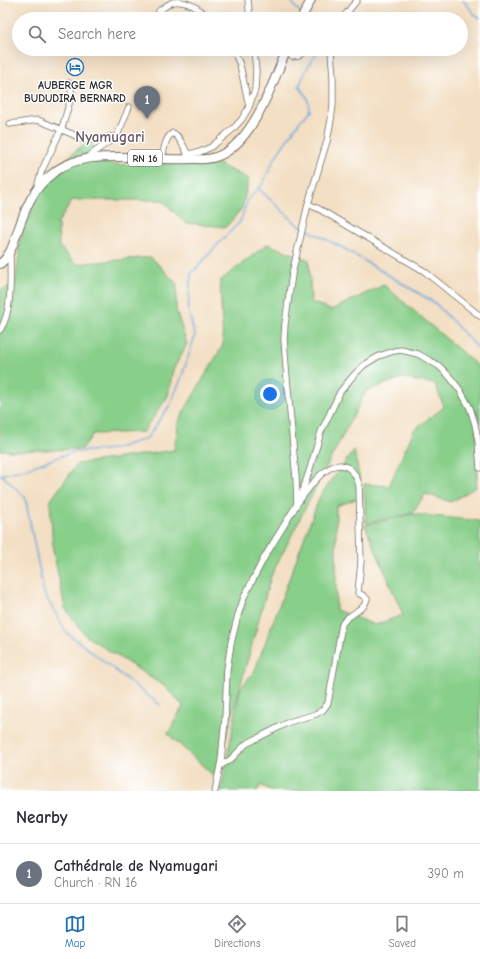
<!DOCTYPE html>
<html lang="en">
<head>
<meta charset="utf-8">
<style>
  body { margin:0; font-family:"Comic Neue",sans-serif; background:#f7f7f7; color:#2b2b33 }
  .you { position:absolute; left:270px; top:394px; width:14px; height:14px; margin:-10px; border:3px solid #fff; border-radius:50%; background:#1a73e8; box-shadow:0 0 0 6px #1a73e833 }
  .badge { display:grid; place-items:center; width:26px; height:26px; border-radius:50%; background:#1f6fb2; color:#fff; font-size:13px; font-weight:700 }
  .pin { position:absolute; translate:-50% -33px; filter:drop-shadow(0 1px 2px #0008) }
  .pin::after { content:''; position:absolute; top:21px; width:14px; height:12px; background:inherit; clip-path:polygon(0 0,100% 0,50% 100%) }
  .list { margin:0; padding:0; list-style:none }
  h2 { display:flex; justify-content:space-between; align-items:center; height:52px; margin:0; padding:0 16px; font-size:17px }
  h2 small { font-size:13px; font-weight:400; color:#7c7c81 }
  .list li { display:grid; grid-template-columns:26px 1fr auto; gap:12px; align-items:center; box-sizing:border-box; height:60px; padding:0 16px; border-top:1px solid #e1e1e2 }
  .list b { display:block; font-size:15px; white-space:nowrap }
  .list p { margin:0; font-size:13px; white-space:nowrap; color:#7c7c81 }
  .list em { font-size:13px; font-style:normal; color:#7c7c81 }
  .icon { flex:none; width:22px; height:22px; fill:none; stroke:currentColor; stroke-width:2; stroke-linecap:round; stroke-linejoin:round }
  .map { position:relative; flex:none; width:480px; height:791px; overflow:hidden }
  .search { position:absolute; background:#fff; box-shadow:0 4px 16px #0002; left:12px; right:12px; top:12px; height:44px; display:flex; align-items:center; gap:10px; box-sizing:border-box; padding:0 14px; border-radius:22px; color:#7c7c81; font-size:15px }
  .sheet { height:112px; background:#fff }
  nav { display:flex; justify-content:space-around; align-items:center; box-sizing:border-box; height:56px; border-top:1px solid #e1e1e2; background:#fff; font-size:11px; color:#7c7c81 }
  nav a { display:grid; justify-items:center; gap:2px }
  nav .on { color:#1f6fb2 }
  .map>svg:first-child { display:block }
  .green { fill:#88cf8a; stroke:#5a7d5a }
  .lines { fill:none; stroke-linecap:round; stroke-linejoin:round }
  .stream { stroke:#6da9de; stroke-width:1.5 }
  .minor-casing { stroke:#716a60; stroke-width:7 }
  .primary-casing { stroke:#716a60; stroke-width:10 }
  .minor { stroke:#fff; stroke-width:5.5 }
  .primary { stroke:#fff; stroke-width:8 }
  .labels { text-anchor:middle; stroke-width:3; stroke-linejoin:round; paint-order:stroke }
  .shield { fill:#fff; stroke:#6b6b6b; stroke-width:1 }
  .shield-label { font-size:10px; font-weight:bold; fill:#2b2b2b }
  .poi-label { font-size:11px; font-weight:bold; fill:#2b2b2b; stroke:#fff }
  .district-label { font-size:15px; font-weight:bold; fill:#685b69; stroke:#fff }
</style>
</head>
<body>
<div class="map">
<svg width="480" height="791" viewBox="0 0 480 791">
  <rect width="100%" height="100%" fill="#fff"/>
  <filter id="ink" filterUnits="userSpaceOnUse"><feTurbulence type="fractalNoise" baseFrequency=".025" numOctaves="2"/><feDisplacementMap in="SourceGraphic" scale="8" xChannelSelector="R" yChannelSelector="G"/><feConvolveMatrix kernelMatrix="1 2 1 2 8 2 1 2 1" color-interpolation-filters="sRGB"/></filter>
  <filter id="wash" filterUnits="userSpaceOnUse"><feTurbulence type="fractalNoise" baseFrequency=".012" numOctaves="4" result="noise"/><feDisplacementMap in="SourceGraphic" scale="16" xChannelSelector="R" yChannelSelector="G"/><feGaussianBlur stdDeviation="0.9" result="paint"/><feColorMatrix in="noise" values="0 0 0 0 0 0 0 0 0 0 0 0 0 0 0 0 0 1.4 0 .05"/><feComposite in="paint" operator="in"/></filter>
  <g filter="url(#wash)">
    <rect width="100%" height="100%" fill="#f3dfc3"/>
    <g class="green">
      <path d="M 88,141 L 113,165 L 212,161 L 249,179 L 242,208 L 226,227 L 185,223 L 162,200 L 72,200 L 58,223 L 59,246 L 76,264 L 151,257 L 177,284 L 176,310 L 187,344 L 173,370 L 168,396 L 143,432 L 93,434 L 82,449 L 14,451 L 0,450 L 0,291 L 16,283 L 20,241 L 45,176 Z"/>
      <path d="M 267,244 L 309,260 L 311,302 L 331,310 L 384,285 L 480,368 L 480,432 L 476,487 L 451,502 L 425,494 L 413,513 L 366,523 L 364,484 L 389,486 L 414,430 L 444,407 L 435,384 L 402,378 L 366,391 L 321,477 L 271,576 L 215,777 L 168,734 L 183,706 L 164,686 L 86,636 L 65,608 L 53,550 L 50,501 L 77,464 L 174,450 L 179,420 L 223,345 L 220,281 Z"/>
      <path d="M 354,450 L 361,484 L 362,497 L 336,506 L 336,610 L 375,625 L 403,615 L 365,525 L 413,514 L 479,521 L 480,524 L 480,791 L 272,791 L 261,785 L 257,791 L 221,791 L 240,689 L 255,670 L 320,496 Z"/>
    </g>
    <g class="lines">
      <g class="stream">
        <path d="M 291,0 L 295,7 L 301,13"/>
        <path d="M 463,0 L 477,17 L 480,18"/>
        <path d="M 259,189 L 298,225 L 301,226"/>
        <path d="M 304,228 L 343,248 L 435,303 L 480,350"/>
        <path d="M 0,475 L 22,470 L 73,452 L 115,449 L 147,438 L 170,405 L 181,379 L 195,336 L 188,310 L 191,274 L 220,242 L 240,222 L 248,199 L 262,185 L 276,156 L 298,124 L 309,110 L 308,99 L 299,86 L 309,64 L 319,51 L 319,49"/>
        <path d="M 2,475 L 25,497 L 44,593 L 66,632 L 160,705"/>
      </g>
    </g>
  </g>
  <g filter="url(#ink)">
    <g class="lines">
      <g class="minor-casing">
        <g id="minor">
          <path d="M 248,0 L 250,19"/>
          <path d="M 159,11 C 163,8 168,4 173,2 C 188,0 200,9 209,19"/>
          <path d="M 342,19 L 357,0"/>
          <path d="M 233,49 L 240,65 L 249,106"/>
          <path d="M 287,49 L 292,57 L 299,56 L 309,49"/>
          <path d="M 10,124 L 38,120 L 72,134 L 84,140 L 98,139 L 117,136"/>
          <path d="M 187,154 L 200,152 L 211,147 L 233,129 L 242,119 L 249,107 L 255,89 L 256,71 L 254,49"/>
          <path d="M 86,158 L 117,136 L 129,107"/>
          <path d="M 162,159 C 164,150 165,137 173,133 C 181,137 184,149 189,156"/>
          <path d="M 37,187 L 42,170 L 62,128 L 72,94 L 69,83"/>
          <path d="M 308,204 L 319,209 L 424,271 L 480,316"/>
          <path d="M 0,330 C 13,311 10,275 10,252"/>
          <path d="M 301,495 L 308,475 L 321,432 L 340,392 L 353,376 L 364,365 L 379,356 L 394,351 L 401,350 L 418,354 L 439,366 L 449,376 L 460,390 L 470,408 L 475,424 L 478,440 L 480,468"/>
          <path d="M 221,765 L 230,760 L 246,744 L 289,722 L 316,714 L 323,710 L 328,703 L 342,624 L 346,619 L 364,606 L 367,599 L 364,596 L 358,593 L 361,561 L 359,485 C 357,477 354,471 347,467 C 329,456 306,492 297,504"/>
          <path d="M 215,791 L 221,761 L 225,720 L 227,669 L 231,643 L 238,615 L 244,597 L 264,558 L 297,504 L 296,478 L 286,367 L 284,339 L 285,324 L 292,274 L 308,204 L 327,141 L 331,120 L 333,105 L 333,77 L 331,52 L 332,49"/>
        </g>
      </g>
      <g class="primary-casing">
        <g id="primary">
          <path d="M 301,19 L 311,0"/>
          <path d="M 0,264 C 10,256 13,245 17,233 C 25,210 32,189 52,174 C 55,171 58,169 62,167 C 82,156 105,157 127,157 C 149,158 170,160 191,159 C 198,159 205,160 212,158 C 251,150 273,82 287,49"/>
        </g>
      </g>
      <use href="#minor" class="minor"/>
      <use href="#primary" class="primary"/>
    </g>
  </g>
  <defs>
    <g id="hotel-ring" transform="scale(0.9)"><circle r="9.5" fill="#fff" stroke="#1f6fb2" stroke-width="1.5"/><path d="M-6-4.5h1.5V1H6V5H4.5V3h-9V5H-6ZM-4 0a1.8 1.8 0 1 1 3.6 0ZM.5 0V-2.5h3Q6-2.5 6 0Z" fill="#1f6fb2"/></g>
  </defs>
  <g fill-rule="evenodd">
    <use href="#hotel-ring" x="75" y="67"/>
  </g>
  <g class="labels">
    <rect class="shield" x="128" y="150" width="34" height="16" rx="3"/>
    <g class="shield-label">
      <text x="145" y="162">RN 16</text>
    </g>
    <g class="poi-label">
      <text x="75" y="89">AUBERGE MGR<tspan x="75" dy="13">BUDUDIRA BERNARD</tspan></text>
    </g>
    <g class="district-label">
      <text x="110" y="142">Nyamugari</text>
    </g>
  </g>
</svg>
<div class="you"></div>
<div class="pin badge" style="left:147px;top:119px;background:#6b7280">1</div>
<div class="search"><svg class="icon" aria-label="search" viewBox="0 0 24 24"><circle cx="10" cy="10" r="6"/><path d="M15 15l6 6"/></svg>Search here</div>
</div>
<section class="sheet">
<h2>Nearby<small></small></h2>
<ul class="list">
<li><span class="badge" style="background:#6b7280">1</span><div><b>Cathédrale de Nyamugari</b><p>Church · RN 16</p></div><em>390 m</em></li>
</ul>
</section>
<nav>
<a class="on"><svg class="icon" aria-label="map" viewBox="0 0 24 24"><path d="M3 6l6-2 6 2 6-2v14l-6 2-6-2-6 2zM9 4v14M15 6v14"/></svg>Map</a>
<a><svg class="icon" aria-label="directions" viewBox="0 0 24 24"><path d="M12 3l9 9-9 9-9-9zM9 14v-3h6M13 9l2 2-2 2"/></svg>Directions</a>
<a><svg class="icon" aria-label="saved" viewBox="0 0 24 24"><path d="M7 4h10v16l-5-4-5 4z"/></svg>Saved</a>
</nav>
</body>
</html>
